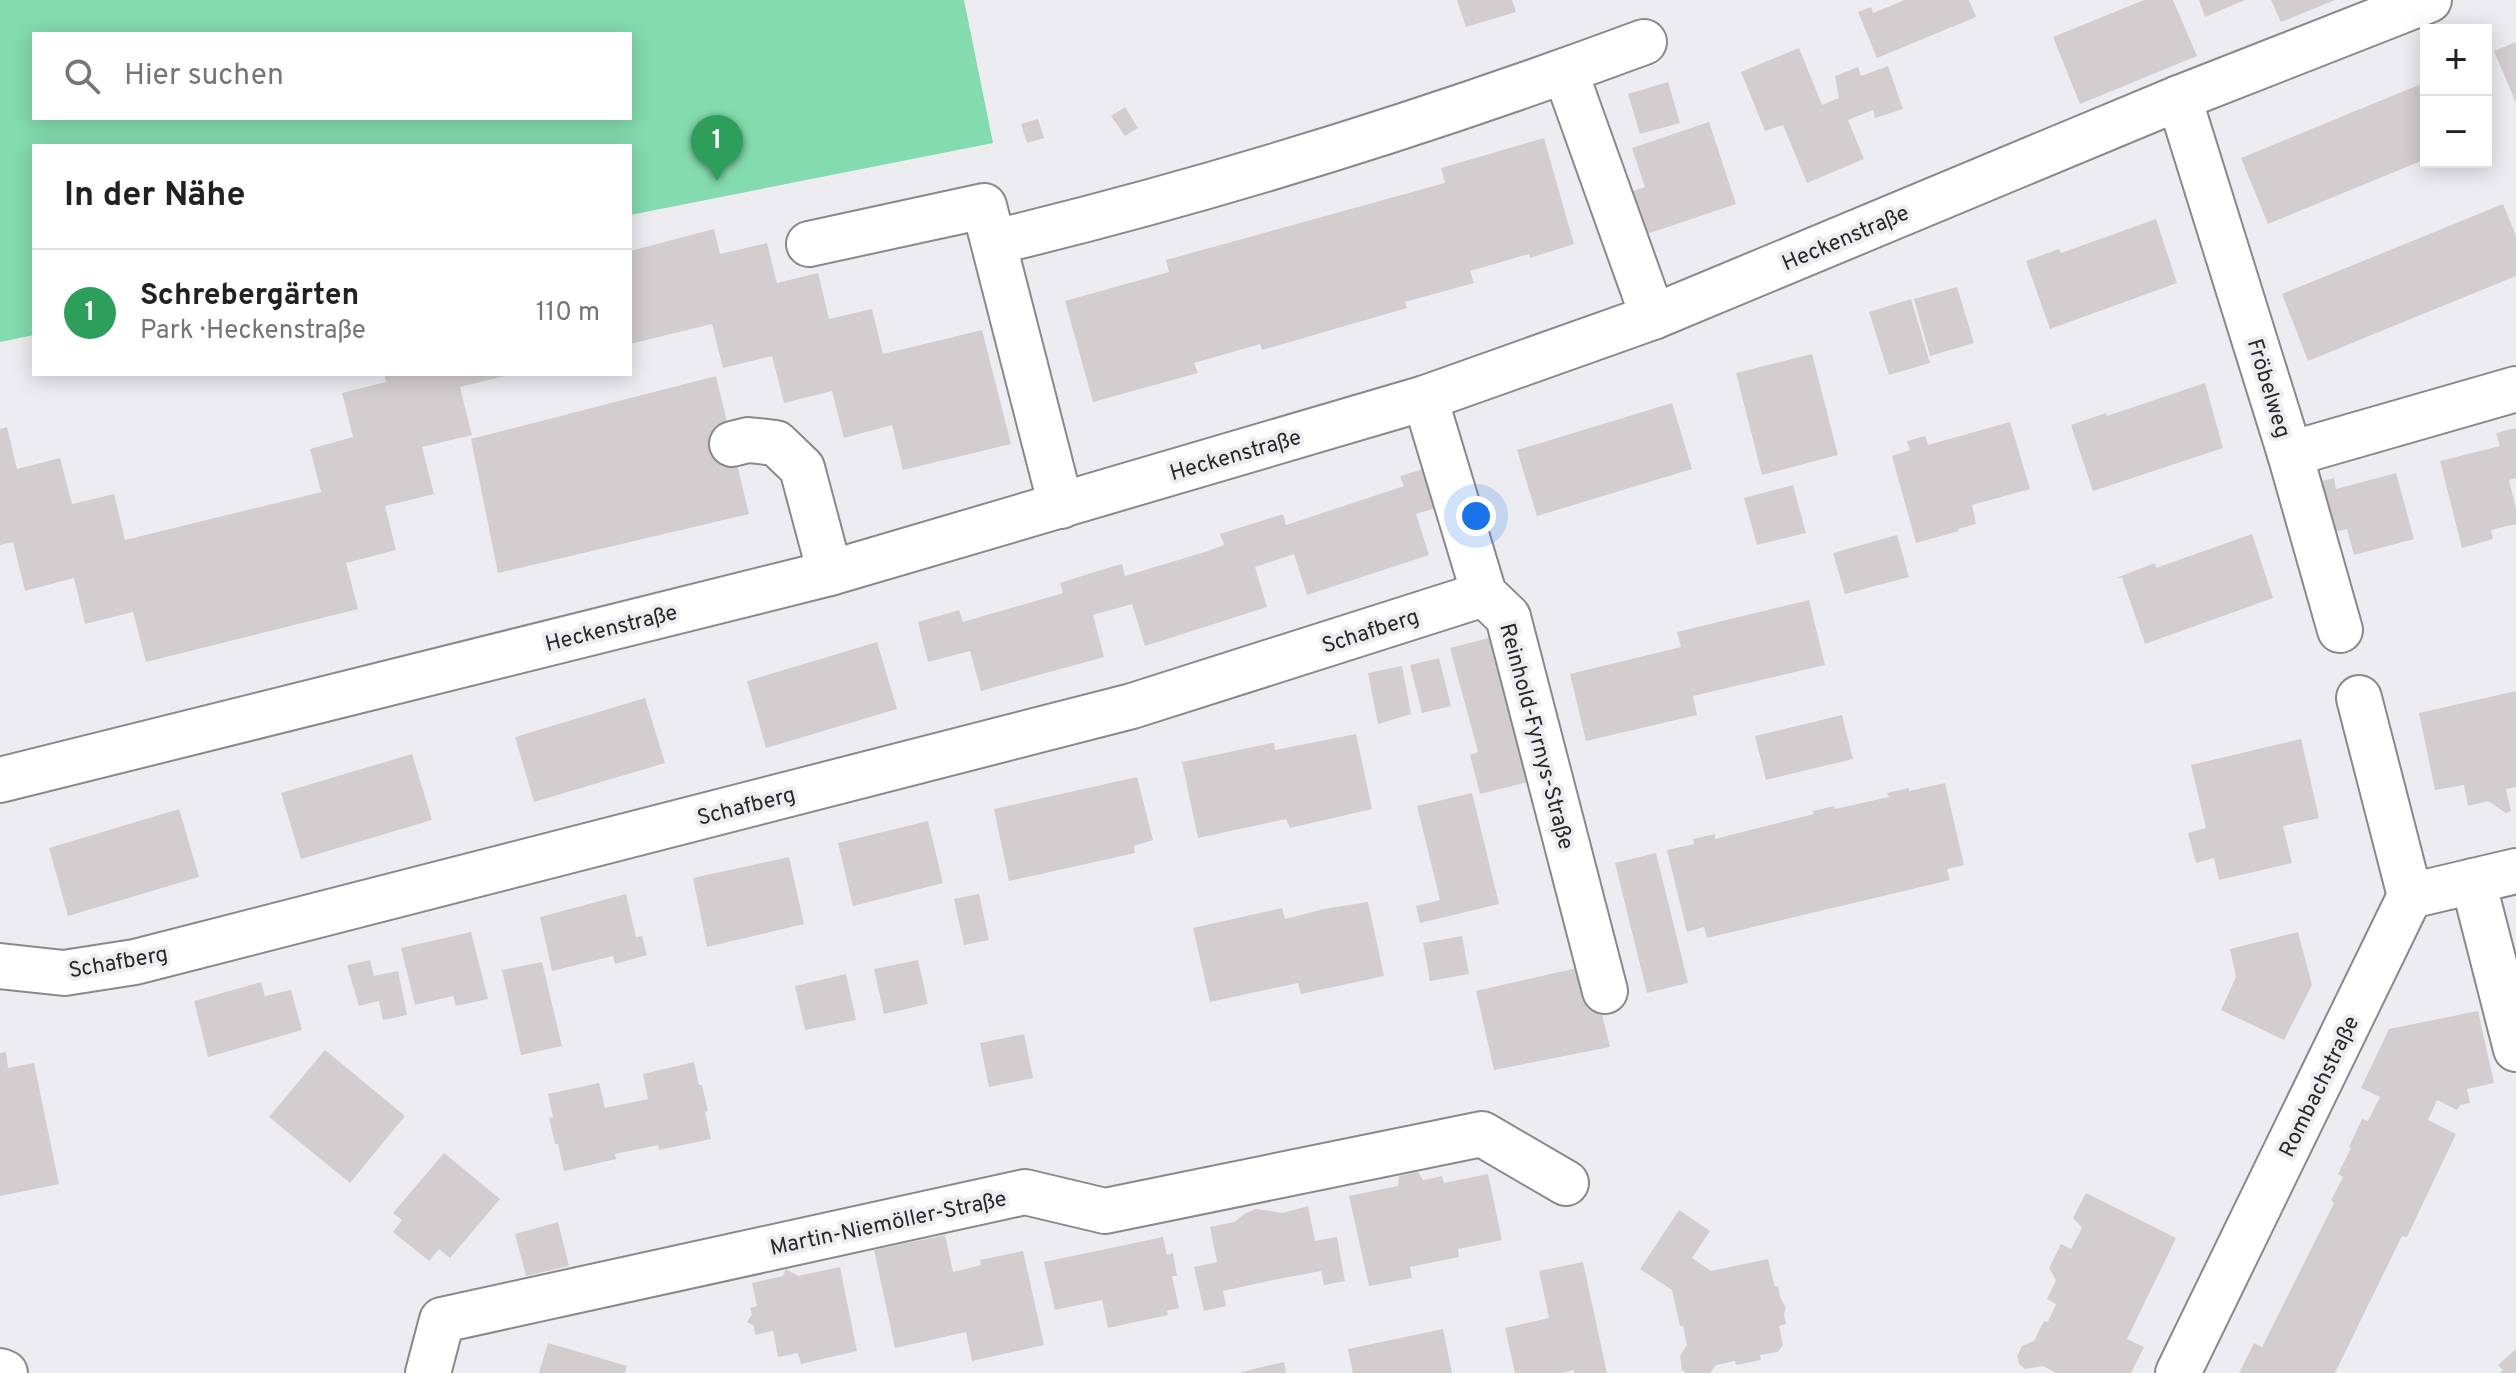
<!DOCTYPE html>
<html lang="de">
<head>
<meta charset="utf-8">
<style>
  body { margin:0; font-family:Overpass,sans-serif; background:#f2f2f2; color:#202124 }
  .controls { position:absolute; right:24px; top:24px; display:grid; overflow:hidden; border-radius:0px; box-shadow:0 4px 20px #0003 }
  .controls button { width:72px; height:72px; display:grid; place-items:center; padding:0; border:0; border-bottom:2px solid #e0e0e0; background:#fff; color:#202124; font:40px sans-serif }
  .you { position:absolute; left:1476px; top:516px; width:28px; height:28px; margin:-20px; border:6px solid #fff; border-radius:50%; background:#1a73e8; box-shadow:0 0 0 12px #1a73e833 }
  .badge { display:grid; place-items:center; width:52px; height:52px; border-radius:50%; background:#2563eb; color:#fff; font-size:26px; font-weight:700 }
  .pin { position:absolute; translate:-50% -66px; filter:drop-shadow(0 2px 4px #0008) }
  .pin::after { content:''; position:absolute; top:42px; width:28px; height:24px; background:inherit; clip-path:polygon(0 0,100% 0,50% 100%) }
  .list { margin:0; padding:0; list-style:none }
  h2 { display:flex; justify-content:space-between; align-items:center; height:104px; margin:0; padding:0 32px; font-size:34px }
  h2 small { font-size:26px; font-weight:400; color:#757577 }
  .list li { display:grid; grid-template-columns:52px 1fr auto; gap:24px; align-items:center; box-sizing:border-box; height:128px; padding:0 32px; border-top:2px solid #e0e0e0 }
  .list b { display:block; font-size:30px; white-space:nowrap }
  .list p { margin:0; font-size:26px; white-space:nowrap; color:#757577 }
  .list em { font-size:26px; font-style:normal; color:#757577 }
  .icon { flex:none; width:44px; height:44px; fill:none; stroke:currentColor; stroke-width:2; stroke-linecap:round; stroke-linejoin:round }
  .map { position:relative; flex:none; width:2516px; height:1373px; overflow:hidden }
  .search { position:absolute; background:#fff; box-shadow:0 4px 20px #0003; left:32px; top:32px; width:600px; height:88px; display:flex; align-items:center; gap:20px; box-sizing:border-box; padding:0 28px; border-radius:0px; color:#757577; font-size:30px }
  .panel { position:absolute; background:#fff; box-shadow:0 4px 20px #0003; left:32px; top:144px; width:600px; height:232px; border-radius:0px }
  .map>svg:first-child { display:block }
  .green { fill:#84dbad; fill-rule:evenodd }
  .building { fill:#d2cecf }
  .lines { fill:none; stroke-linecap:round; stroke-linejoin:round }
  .minor-casing { stroke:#89898c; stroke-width:48 }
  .minor { stroke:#fff; stroke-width:44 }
  .labels { text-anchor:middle; stroke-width:8; stroke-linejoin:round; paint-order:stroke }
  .street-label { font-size:22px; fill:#28282a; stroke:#ededf1 }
</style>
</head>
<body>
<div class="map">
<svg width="2516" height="1373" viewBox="0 0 2516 1373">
  <rect width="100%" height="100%" fill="#ededf1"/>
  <path class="green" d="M 0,0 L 964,0 L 993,143 L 630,215 L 630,146 L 34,146 L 34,335 L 0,342 ZM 34,34 L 630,34 L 630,118 L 34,118 Z"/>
  <g class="building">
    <path d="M 1457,0 L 1512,0 L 1516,12 L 1466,27 Z"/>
    <path d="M 1905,0 L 1969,0 L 1976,17 L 1877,58 L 1858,12 L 1871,7 L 1873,13 Z"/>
    <path d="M 2144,0 L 2173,0 L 2197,56 L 2080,104 L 2053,37 Z"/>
    <path d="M 2199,0 L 2245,0 L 2205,17 Z"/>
    <path d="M 2271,0 L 2335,0 L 2281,22 Z"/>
    <path d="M 2516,42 L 2516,103 L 2494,51 Z"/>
    <path d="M 1799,48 L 1822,105 L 1839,98 L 1835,76 L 1858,67 L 1861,76 L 1888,66 L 1903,109 L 1875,118 L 1873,110 L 1848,120 L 1864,159 L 1807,183 L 1783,125 L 1765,131 L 1741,72 Z"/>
    <path d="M 1668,82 L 1680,123 L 1640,134 L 1628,94 Z"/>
    <path d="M 2426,82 L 2426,159 L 2268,224 L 2241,158 Z"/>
    <path d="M 1125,107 L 1138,128 L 1125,136 L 1111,116 Z"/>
    <path d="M 1038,119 L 1044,138 L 1027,143 L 1021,124 Z"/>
    <path d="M 1709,122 L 1736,204 L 1638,237 L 1624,194 L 1645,187 L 1632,148 Z"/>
    <path d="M 1544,138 L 1574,244 L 1530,258 L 1529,254 L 1470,271 L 1474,283 L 1405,302 L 1407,308 L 1262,350 L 1260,344 L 1194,363 L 1198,373 L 1093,402 L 1065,301 L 1169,272 L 1166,260 L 1445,183 L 1441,168 Z"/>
    <path d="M 2503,204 L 2516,236 L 2516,276 L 2308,361 L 2282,294 Z"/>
    <path d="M 2156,219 L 2177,283 L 2050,329 L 2026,261 L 2059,249 L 2061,253 Z"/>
    <path d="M 714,229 L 720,254 L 767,243 L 777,283 L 818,273 L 829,319 L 872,309 L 883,354 L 982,330 L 1011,444 L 903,470 L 892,425 L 844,438 L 832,391 L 784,403 L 772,356 L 723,368 L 712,324 L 630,344 L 630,251 Z"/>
    <path d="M 1957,287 L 1974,343 L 1930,356 L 1914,299 Z"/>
    <path d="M 1911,299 L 1930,363 L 1889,375 L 1869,312 Z"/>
    <path d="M 1812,354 L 1838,455 L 1762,475 L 1736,373 Z"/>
    <path d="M 384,374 L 509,375 L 460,387 L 472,435 L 422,447 L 434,494 L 385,506 L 396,550 L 346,563 L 358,609 L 146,662 L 133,612 L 85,624 L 74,578 L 25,591 L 13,542 L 0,545 L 0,429 L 7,427 L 17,469 L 60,458 L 72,504 L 114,494 L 125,540 L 321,492 L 310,449 L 353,437 L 342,393 L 386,382 Z"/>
    <path d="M 716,376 L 749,514 L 498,573 L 471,439 Z"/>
    <path d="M 2205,383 L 2223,448 L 2093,491 L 2071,425 L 2106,413 L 2107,416 Z"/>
    <path d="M 1672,403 L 1692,469 L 1537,516 L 1517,450 Z"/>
    <path d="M 2010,422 L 2030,489 L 1972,505 L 1976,524 L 1958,529 L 1959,531 L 1916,543 L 1892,456 L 1910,450 L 1907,441 L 1925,436 L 1928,445 Z"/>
    <path d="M 2516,428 L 2516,478 L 2509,480 L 2516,509 L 2516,524 L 2491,530 L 2493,539 L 2462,548 L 2440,461 L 2500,446 L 2496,433 Z"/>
    <path d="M 1423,469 L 1436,508 L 1416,514 L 1429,555 L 1307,595 L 1294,554 L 1255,567 L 1267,607 L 1145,646 L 1132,604 L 1093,615 L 1104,657 L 981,691 L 970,651 L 928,662 L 918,622 L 959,610 L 963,622 L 1063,593 L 1060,583 L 1101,570 L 1122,564 L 1125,576 L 1205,552 L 1224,545 L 1220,534 L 1283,514 L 1286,525 L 1404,486 L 1400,476 Z"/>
    <path d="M 2396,473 L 2414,539 L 2354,555 L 2347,529 L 2327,534 L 2311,484 L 2334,478 L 2336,489 Z"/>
    <path d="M 1793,485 L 1806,533 L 1757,545 L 1744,498 Z"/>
    <path d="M 2252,534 L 2273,598 L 2145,644 L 2122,578 L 2116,578 L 2155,563 L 2156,568 Z"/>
    <path d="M 1897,535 L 1909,577 L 1845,594 L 1833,553 Z"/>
    <path d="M 1809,600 L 1825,665 L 1693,696 L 1697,715 L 1586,741 L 1570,674 L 1681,647 L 1677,632 Z"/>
    <path d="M 1496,636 L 1536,780 L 1480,794 L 1470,755 L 1478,752 L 1450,648 Z"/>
    <path d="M 877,642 L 897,709 L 766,748 L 747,681 Z"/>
    <path d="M 1439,658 L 1451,706 L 1422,713 L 1410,665 Z"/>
    <path d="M 1402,666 L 1411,714 L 1378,724 L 1368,673 Z"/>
    <path d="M 2516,691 L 2516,787 L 2506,789 L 2511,811 L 2506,813 L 2488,801 L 2468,806 L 2464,785 L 2435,790 L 2419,713 Z"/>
    <path d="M 645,698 L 665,763 L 534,802 L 515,737 Z"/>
    <path d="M 1842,715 L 1853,759 L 1766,780 L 1755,736 Z"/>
    <path d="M 1356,734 L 1372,809 L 1290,828 L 1286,819 L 1198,838 L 1182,762 L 1272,743 L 1274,743 L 1275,750 Z"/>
    <path d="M 2301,739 L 2319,818 L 2283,826 L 2292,863 L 2219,880 L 2214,858 L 2196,863 L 2188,833 L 2206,828 L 2191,765 Z"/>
    <path d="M 412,754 L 432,820 L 301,859 L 281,793 Z"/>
    <path d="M 1137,777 L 1153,840 L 1134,846 L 1135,853 L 1009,881 L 994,809 Z"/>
    <path d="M 1945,783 L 1964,865 L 1947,869 L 1950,880 L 1707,938 L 1704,927 L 1687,932 L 1667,850 L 1694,844 L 1693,839 L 1715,834 L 1715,839 L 1814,814 L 1813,811 L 1834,806 L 1835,809 L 1889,797 L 1887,793 L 1909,788 L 1909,791 Z"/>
    <path d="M 1472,793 L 1499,904 L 1420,923 L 1416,906 L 1440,900 L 1417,806 Z"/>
    <path d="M 179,809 L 199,877 L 68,916 L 49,848 Z"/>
    <path d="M 928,821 L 943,883 L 853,906 L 838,843 Z"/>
    <path d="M 1656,853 L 1688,983 L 1647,993 L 1615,863 Z"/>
    <path d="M 789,857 L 804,924 L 707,947 L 693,878 Z"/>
    <path d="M 626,894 L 636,937 L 642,936 L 647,955 L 615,964 L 613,956 L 552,971 L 540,917 Z"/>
    <path d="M 979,894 L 989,940 L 964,945 L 954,899 Z"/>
    <path d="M 1368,902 L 1384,976 L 1301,994 L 1298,983 L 1210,1002 L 1193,928 L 1282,908 L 1285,919 L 1324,909 Z"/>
    <path d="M 471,932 L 488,999 L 456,1006 L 453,996 L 415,1005 L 401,948 Z"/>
    <path d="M 2298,932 L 2312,985 L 2284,1040 L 2221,1010 L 2236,977 L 2230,949 Z"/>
    <path d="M 1462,936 L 1469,974 L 1430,981 L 1423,943 Z"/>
    <path d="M 370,960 L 374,976 L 398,971 L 407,1015 L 383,1020 L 379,1001 L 359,1006 L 347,965 Z"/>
    <path d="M 918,960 L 928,1004 L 884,1014 L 874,969 Z"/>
    <path d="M 542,962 L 562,1046 L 521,1055 L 502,970 Z"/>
    <path d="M 1590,965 L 1610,1047 L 1494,1070 L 1476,991 Z"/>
    <path d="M 846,974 L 856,1020 L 805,1030 L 795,986 Z"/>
    <path d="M 261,982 L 265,996 L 291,990 L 302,1030 L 208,1057 L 194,1001 Z"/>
    <path d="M 2478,1011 L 2494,1083 L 2467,1089 L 2470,1103 L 2460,1105 L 2457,1110 L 2437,1100 L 2428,1120 L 2456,1134 L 2407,1237 L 2402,1236 L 2335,1373 L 2239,1373 L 2254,1343 L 2262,1347 L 2334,1203 L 2331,1200 L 2343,1177 L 2338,1174 L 2351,1148 L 2349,1147 L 2362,1119 L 2368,1121 L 2380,1097 L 2361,1088 L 2389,1029 Z"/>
    <path d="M 1024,1034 L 1033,1078 L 989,1087 L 980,1043 Z"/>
    <path d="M 325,1050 L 405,1116 L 350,1183 L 269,1117 Z"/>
    <path d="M 6,1052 L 8,1068 L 34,1063 L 59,1184 L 0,1196 L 0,1053 Z"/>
    <path d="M 694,1062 L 699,1085 L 702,1085 L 708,1111 L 705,1112 L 711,1139 L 659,1150 L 658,1145 L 615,1154 L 616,1159 L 564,1171 L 558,1144 L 555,1144 L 549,1118 L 553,1117 L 548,1094 L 599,1083 L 605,1108 L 648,1099 L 643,1074 Z"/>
    <path d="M 444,1153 L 500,1199 L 450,1258 L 439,1249 L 429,1261 L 393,1232 L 402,1220 L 393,1213 Z"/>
    <path d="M 1418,1172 L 1423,1180 L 1442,1176 L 1444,1183 L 1488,1174 L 1502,1240 L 1458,1249 L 1459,1257 L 1410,1267 L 1412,1278 L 1369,1286 L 1349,1196 L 1398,1186 L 1399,1176 Z"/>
    <path d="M 2086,1193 L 2176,1238 L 2127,1339 L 2144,1347 L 2131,1373 L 2056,1373 L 2043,1366 L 2025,1369 L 2019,1364 L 2017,1356 L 2022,1346 L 2034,1341 L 2044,1321 L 2048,1322 L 2056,1304 L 2047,1299 L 2056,1280 L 2049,1268 L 2061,1244 L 2071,1249 L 2082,1228 L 2073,1218 Z"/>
    <path d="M 1308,1206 L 1315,1241 L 1337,1237 L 1345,1281 L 1324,1285 L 1321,1271 L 1273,1280 L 1223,1291 L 1226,1306 L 1204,1311 L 1194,1267 L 1217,1262 L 1210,1227 L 1234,1222 L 1246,1213 L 1256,1209 L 1283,1213 Z"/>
    <path d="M 1679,1210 L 1710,1231 L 1692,1258 L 1711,1271 L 1768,1259 L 1775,1287 L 1778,1286 L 1780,1297 L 1786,1308 L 1784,1314 L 1786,1324 L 1779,1326 L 1783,1345 L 1778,1352 L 1760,1355 L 1761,1360 L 1736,1365 L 1735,1361 L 1716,1365 L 1710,1373 L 1686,1373 L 1682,1370 L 1680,1356 L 1687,1345 L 1683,1326 L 1680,1326 L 1672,1290 L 1640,1269 Z"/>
    <path d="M 558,1222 L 569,1266 L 526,1276 L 515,1234 Z"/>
    <path d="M 945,1235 L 953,1272 L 981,1265 L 980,1260 L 1023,1251 L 1044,1345 L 972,1361 L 966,1332 L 895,1348 L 874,1250 Z"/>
    <path d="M 1163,1237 L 1167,1255 L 1173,1253 L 1177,1276 L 1172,1276 L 1179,1308 L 1167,1311 L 1168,1315 L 1108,1328 L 1102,1300 L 1055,1310 L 1044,1262 Z"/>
    <path d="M 1583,1262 L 1607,1373 L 1574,1373 L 1574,1370 L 1562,1373 L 1515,1373 L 1505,1328 L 1549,1318 L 1539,1271 Z"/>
    <path d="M 840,1267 L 857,1351 L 801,1364 L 798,1353 L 778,1357 L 773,1331 L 755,1335 L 754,1326 L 747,1322 L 752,1315 L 750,1308 L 757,1306 L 752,1283 L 783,1276 L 786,1269 L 798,1276 Z"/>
    <path d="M 1443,1329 L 1452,1373 L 1353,1373 L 1348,1349 Z"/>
    <path d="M 548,1343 L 627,1366 L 625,1373 L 539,1373 Z"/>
    <path d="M 2516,1349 L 2516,1373 L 2499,1373 L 2503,1370 L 2498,1365 Z"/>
    <path d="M 1284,1362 L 1286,1373 L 1241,1373 L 1241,1372 Z"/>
  </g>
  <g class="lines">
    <g class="minor-casing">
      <g id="minor">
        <path d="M 1565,71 L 1653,317"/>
        <path d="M 2179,98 L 2290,454 L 2340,630"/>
        <path d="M 995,242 C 1215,189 1431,121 1644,42"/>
        <path d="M 809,244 L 984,206 L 1061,506"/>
        <path d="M 1425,398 L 1484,594 L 1508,617 L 1605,991"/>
        <path d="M 732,444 L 748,440 L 776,443 L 802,468 L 830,573"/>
        <path d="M 2290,454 L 2516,389"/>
        <path d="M 2359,698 L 2410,896"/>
        <path d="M 0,780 L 830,573 L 1425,398 L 1653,317 L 2179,98 L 2429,0"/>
        <path d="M 2473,881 L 2516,1049"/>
        <path d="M 0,966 L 64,973 L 135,962 L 1132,706 L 1484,594"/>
        <path d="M 0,1371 L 5,1373"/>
        <path d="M 428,1373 L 442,1320 L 1025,1192 L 1105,1211 L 1482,1134 L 1566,1183"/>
        <path d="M 2178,1373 L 2410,896 L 2516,871"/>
      </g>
    </g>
    <use href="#minor" class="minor"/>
  </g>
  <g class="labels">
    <g class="street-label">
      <text transform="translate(1845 237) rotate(-23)" y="8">Heckenstraße</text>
      <text transform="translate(2270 388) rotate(73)" y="8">Fröbelweg</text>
      <text transform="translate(1235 454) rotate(-16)" y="8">Heckenstraße</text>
      <text transform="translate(611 627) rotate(-14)" y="8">Heckenstraße</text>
      <text transform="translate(1370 630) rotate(-18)" y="8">Schafberg</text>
      <text transform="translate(1538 736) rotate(75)" y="8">Reinhold-Fyrnys-Straße</text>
      <text transform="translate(746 805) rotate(-14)" y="8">Schafberg</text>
      <text transform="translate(118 961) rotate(-10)" y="8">Schafberg</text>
      <text transform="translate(2318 1086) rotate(-64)" y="8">Rombachstraße</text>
      <text transform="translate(888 1222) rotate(-12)" y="8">Martin-Niemöller-Straße</text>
    </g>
  </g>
</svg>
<div class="controls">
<button>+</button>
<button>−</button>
</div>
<div class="you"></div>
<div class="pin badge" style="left:717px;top:181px;background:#2e9e5b">1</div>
<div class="search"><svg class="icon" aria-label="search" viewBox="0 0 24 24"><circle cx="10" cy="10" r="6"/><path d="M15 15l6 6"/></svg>Hier suchen</div>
<section class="panel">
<h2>In der Nähe<small></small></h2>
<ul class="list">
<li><span class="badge" style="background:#2e9e5b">1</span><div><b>Schrebergärten</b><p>Park · Heckenstraße</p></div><em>110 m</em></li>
</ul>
</section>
</div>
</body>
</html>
